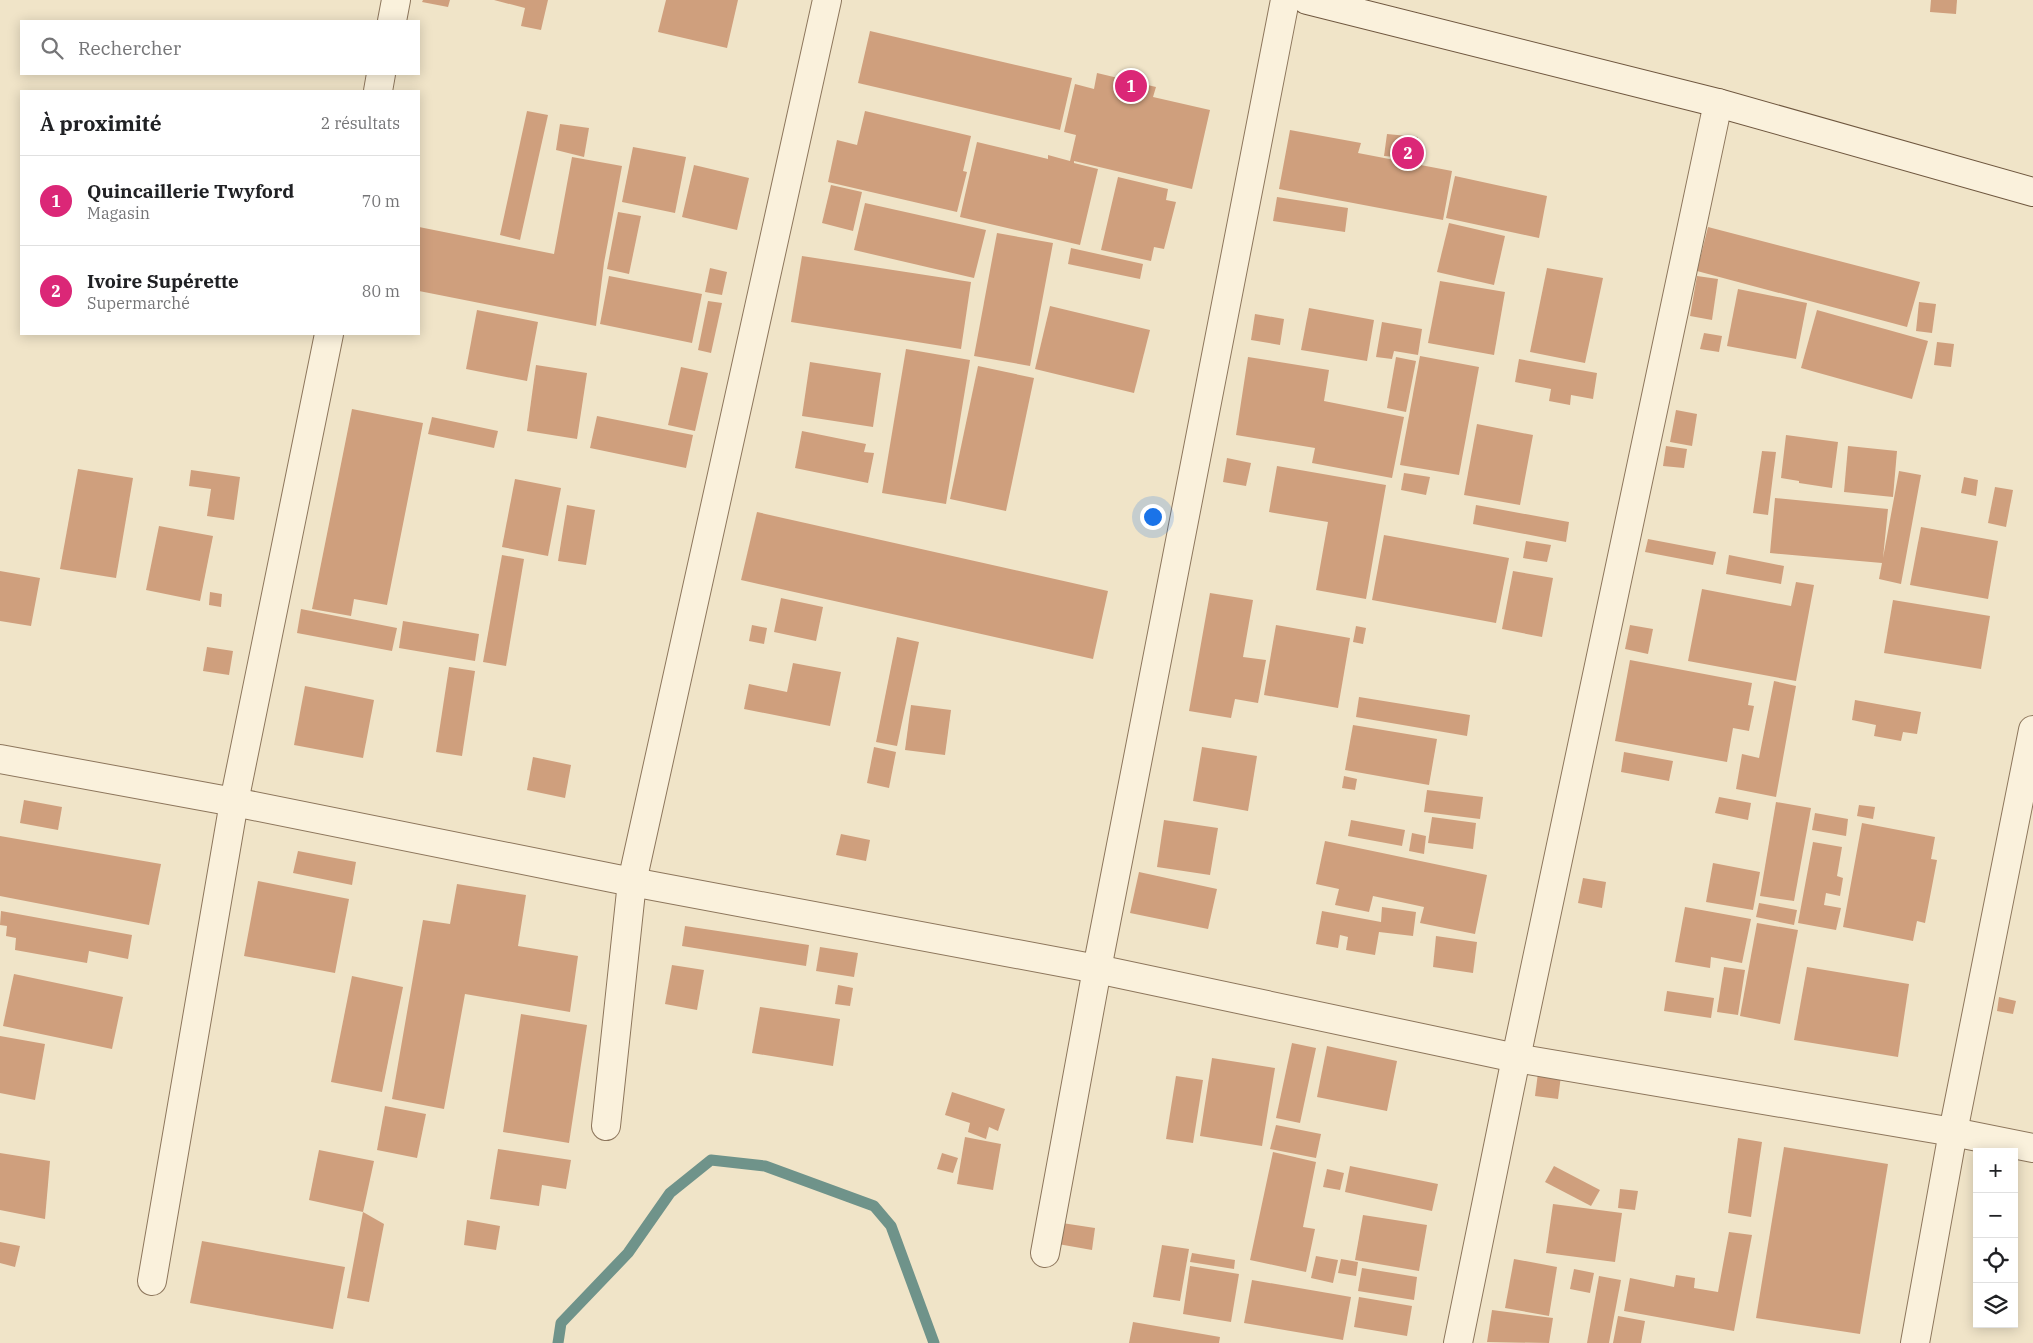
<!DOCTYPE html>
<html lang="fr">
<head>
<meta charset="utf-8">
<style>
  body { margin:0; font-family:"IBM Plex Serif",serif; background:#f6f6f6; color:#202124 }
  .controls { position:absolute; right:15px; bottom:15px; display:grid; overflow:hidden; border-radius:0px; box-shadow:0 2px 12px #0003 }
  .controls button { width:45px; height:45px; display:grid; place-items:center; padding:0; border:0; border-bottom:1px solid #e0e0e0; background:#fff; color:#202124; font:25px sans-serif }
  .you { position:absolute; left:1152px; top:516px; width:18px; height:18px; margin:-12px; border:4px solid #fff; border-radius:50%; background:#1a73e8; box-shadow:0 0 0 8px #1a73e833 }
  .badge { display:grid; place-items:center; width:32px; height:32px; border-radius:50%; background:#db2777; color:#fff; font-size:16px; font-weight:700 }
  .pin { position:absolute; translate:-50% -50%; border:2px solid #fff; box-shadow:0 1px 5px #0006 }
  .list { margin:0; padding:0; list-style:none }
  h2 { display:flex; justify-content:space-between; align-items:center; height:65px; margin:0; padding:0 20px; font-size:21px }
  h2 small { font-size:16px; font-weight:400; color:#757577 }
  .list li { display:grid; grid-template-columns:32px 1fr auto; gap:15px; align-items:center; box-sizing:border-box; height:90px; padding:0 20px; border-top:1px solid #e0e0e0 }
  .list b { display:block; font-size:19px; white-space:nowrap }
  .list p { margin:0; font-size:16px; white-space:nowrap; color:#757577 }
  .list em { font-size:16px; font-style:normal; color:#757577 }
  .icon { flex:none; width:28px; height:28px; fill:none; stroke:currentColor; stroke-width:2; stroke-linecap:round; stroke-linejoin:round }
  .map { position:relative; flex:none; width:2033px; height:1343px; overflow:hidden }
  .search { position:absolute; background:#fff; box-shadow:0 2px 12px #0003; left:20px; top:20px; width:400px; height:55px; display:flex; align-items:center; gap:12px; box-sizing:border-box; padding:0 18px; border-radius:0px; color:#757577; font-size:19px }
  .panel { position:absolute; background:#fff; box-shadow:0 2px 12px #0003; left:20px; top:90px; width:400px; height:245px; border-radius:0px }
  .map>svg:first-child { display:block }
  .lines { fill:none; stroke-linecap:round; stroke-linejoin:round }
  .stream { stroke:#6f938a; stroke-width:11 }
  .building { fill:#cf9f7d }
  .street-casing { stroke:#8d765c; stroke-width:30 }
  .secondary-casing { stroke:#6f573f; stroke-width:30 }
  .street { stroke:#faf1dc; stroke-width:28 }
  .secondary { stroke:#faf1dc; stroke-width:28 }
</style>
</head>
<body>
<div class="map">
<svg width="2033" height="1343" viewBox="0 0 2033 1343">
  <rect width="100%" height="100%" fill="#f0e4c8"/>
  <g class="lines">
    <path class="stream" d="M 558,1343 L 561,1323 L 628,1253 L 670,1193 L 711,1160 L 765,1166 L 874,1206 L 891,1226 L 934,1343"/>
  </g>
  <g class="building">
    <path d="M 423,0 L 450,0 L 448,7 L 422,2 Z"/>
    <path d="M 494,0 L 548,0 L 541,30 L 521,26 L 525,8 Z"/>
    <path d="M 666,0 L 738,0 L 727,48 L 658,32 Z"/>
    <path d="M 1931,0 L 1957,0 L 1956,14 L 1930,12 Z"/>
    <path d="M 870,31 L 1072,78 L 1060,130 L 858,83 Z"/>
    <path d="M 1097,73 L 1156,87 L 1153,97 L 1210,110 L 1192,189 L 1074,161 L 1074,163 L 1098,169 L 1080,245 L 960,217 L 977,142 L 1048,159 L 1048,155 L 1070,161 L 1076,135 L 1064,132 L 1075,84 L 1094,89 Z"/>
    <path d="M 527,111 L 548,115 L 520,240 L 500,235 Z"/>
    <path d="M 865,111 L 971,136 L 963,171 L 967,172 L 957,212 L 828,182 L 837,140 L 857,145 Z"/>
    <path d="M 560,124 L 589,128 L 584,157 L 556,150 Z"/>
    <path d="M 1290,130 L 1361,143 L 1358,153 L 1452,171 L 1443,220 L 1279,189 Z"/>
    <path d="M 1387,134 L 1418,137 L 1417,159 L 1384,156 Z"/>
    <path d="M 633,147 L 686,157 L 675,213 L 622,202 Z"/>
    <path d="M 572,157 L 622,166 L 604,263 L 596,326 L 419,291 L 419,227 L 554,254 Z"/>
    <path d="M 694,165 L 749,178 L 737,230 L 682,217 Z"/>
    <path d="M 1455,176 L 1547,196 L 1539,238 L 1446,218 Z"/>
    <path d="M 1118,177 L 1168,189 L 1166,200 L 1176,202 L 1164,249 L 1154,247 L 1151,261 L 1101,250 Z"/>
    <path d="M 831,185 L 862,192 L 853,231 L 822,223 Z"/>
    <path d="M 1277,197 L 1348,208 L 1345,232 L 1273,221 Z"/>
    <path d="M 865,203 L 986,230 L 974,278 L 854,250 Z"/>
    <path d="M 618,212 L 641,216 L 629,274 L 607,269 Z"/>
    <path d="M 1449,223 L 1505,236 L 1494,285 L 1437,272 Z"/>
    <path d="M 1708,227 L 1920,282 L 1907,327 L 1697,271 Z"/>
    <path d="M 997,233 L 1053,243 L 1030,366 L 974,356 Z"/>
    <path d="M 1071,248 L 1143,264 L 1140,279 L 1068,264 Z"/>
    <path d="M 802,256 L 971,282 L 961,349 L 791,322 Z"/>
    <path d="M 710,268 L 727,272 L 722,295 L 705,292 Z"/>
    <path d="M 1547,268 L 1603,278 L 1585,363 L 1530,352 Z"/>
    <path d="M 609,276 L 702,294 L 692,343 L 600,324 Z"/>
    <path d="M 1697,276 L 1718,279 L 1712,320 L 1690,316 Z"/>
    <path d="M 1440,281 L 1505,292 L 1494,355 L 1428,343 Z"/>
    <path d="M 1738,289 L 1807,303 L 1796,359 L 1727,346 Z"/>
    <path d="M 708,301 L 722,303 L 711,353 L 698,350 Z"/>
    <path d="M 1919,302 L 1936,304 L 1932,333 L 1916,331 Z"/>
    <path d="M 1050,306 L 1150,330 L 1134,393 L 1035,369 Z"/>
    <path d="M 1309,308 L 1374,320 L 1367,361 L 1301,350 Z"/>
    <path d="M 477,310 L 538,322 L 527,381 L 466,369 Z"/>
    <path d="M 1817,310 L 1928,341 L 1912,399 L 1801,368 Z"/>
    <path d="M 1255,314 L 1284,319 L 1280,345 L 1251,340 Z"/>
    <path d="M 1382,322 L 1422,329 L 1418,355 L 1394,351 L 1392,359 L 1376,357 Z"/>
    <path d="M 1704,333 L 1722,336 L 1719,352 L 1700,349 Z"/>
    <path d="M 1937,342 L 1954,344 L 1951,367 L 1934,365 Z"/>
    <path d="M 906,349 L 970,360 L 946,504 L 882,493 Z"/>
    <path d="M 1420,356 L 1479,367 L 1459,475 L 1400,465 Z"/>
    <path d="M 1248,357 L 1329,370 L 1324,401 L 1404,417 L 1392,478 L 1312,463 L 1315,448 L 1236,435 Z"/>
    <path d="M 1396,357 L 1416,361 L 1406,412 L 1387,408 Z"/>
    <path d="M 1519,359 L 1597,373 L 1593,399 L 1571,395 L 1570,405 L 1549,401 L 1551,389 L 1515,382 Z"/>
    <path d="M 810,362 L 881,373 L 873,427 L 802,416 Z"/>
    <path d="M 536,365 L 587,373 L 577,439 L 527,431 Z"/>
    <path d="M 978,366 L 1034,378 L 1006,511 L 950,499 Z"/>
    <path d="M 681,367 L 708,373 L 695,431 L 668,425 Z"/>
    <path d="M 352,409 L 423,423 L 387,605 L 354,599 L 351,616 L 312,609 Z"/>
    <path d="M 1676,410 L 1697,414 L 1692,446 L 1670,442 Z"/>
    <path d="M 597,416 L 693,435 L 686,468 L 590,448 Z"/>
    <path d="M 432,417 L 498,431 L 494,448 L 428,434 Z"/>
    <path d="M 1477,424 L 1533,435 L 1520,505 L 1464,495 Z"/>
    <path d="M 802,431 L 866,444 L 864,452 L 874,453 L 868,483 L 795,468 Z"/>
    <path d="M 1786,435 L 1838,442 L 1832,488 L 1799,483 L 1799,481 L 1781,478 Z"/>
    <path d="M 1666,446 L 1687,449 L 1684,468 L 1663,466 Z"/>
    <path d="M 1848,446 L 1897,451 L 1893,497 L 1844,492 Z"/>
    <path d="M 1762,451 L 1776,452 L 1768,515 L 1753,513 Z"/>
    <path d="M 1227,458 L 1251,463 L 1246,486 L 1223,482 Z"/>
    <path d="M 1277,466 L 1386,485 L 1366,599 L 1316,590 L 1328,522 L 1269,512 Z"/>
    <path d="M 78,469 L 133,478 L 116,578 L 60,569 Z"/>
    <path d="M 191,470 L 240,477 L 234,520 L 207,516 L 211,489 L 189,486 Z"/>
    <path d="M 1899,471 L 1921,475 L 1901,584 L 1879,579 L 1882,563 L 1770,553 L 1775,498 L 1888,509 L 1883,558 Z"/>
    <path d="M 1404,473 L 1430,477 L 1426,495 L 1401,490 Z"/>
    <path d="M 1964,477 L 1978,480 L 1976,496 L 1961,493 Z"/>
    <path d="M 515,479 L 561,488 L 548,556 L 502,547 Z"/>
    <path d="M 1995,487 L 2013,490 L 2006,527 L 1988,523 Z"/>
    <path d="M 567,505 L 595,510 L 586,565 L 558,561 Z"/>
    <path d="M 1476,505 L 1569,522 L 1566,542 L 1473,524 Z"/>
    <path d="M 757,512 L 1108,591 L 1093,659 L 741,580 Z"/>
    <path d="M 159,526 L 213,536 L 200,601 L 146,590 Z"/>
    <path d="M 1921,527 L 1998,541 L 1988,599 L 1910,585 Z"/>
    <path d="M 1384,535 L 1509,558 L 1496,623 L 1372,600 Z"/>
    <path d="M 1648,539 L 1716,552 L 1713,565 L 1645,552 Z"/>
    <path d="M 1526,541 L 1551,545 L 1547,562 L 1523,558 Z"/>
    <path d="M 502,555 L 524,559 L 506,666 L 483,662 Z"/>
    <path d="M 1729,555 L 1784,566 L 1781,584 L 1726,574 Z"/>
    <path d="M 0,571 L 40,578 L 31,626 L 0,621 Z"/>
    <path d="M 1513,571 L 1553,578 L 1542,637 L 1502,629 Z"/>
    <path d="M 1796,582 L 1814,585 L 1796,681 L 1688,661 L 1702,589 L 1791,606 Z"/>
    <path d="M 210,592 L 222,594 L 221,607 L 209,605 Z"/>
    <path d="M 1210,593 L 1253,600 L 1243,657 L 1266,660 L 1258,703 L 1235,699 L 1231,718 L 1189,711 Z"/>
    <path d="M 781,598 L 823,607 L 816,641 L 774,632 Z"/>
    <path d="M 1893,600 L 1990,616 L 1981,669 L 1884,653 Z"/>
    <path d="M 301,609 L 397,628 L 392,651 L 297,633 Z"/>
    <path d="M 403,621 L 479,634 L 475,661 L 399,648 Z"/>
    <path d="M 752,625 L 767,628 L 764,644 L 749,641 Z"/>
    <path d="M 1276,625 L 1350,638 L 1338,708 L 1264,695 Z"/>
    <path d="M 1630,625 L 1653,629 L 1648,654 L 1625,649 Z"/>
    <path d="M 1356,626 L 1366,628 L 1363,644 L 1353,642 Z"/>
    <path d="M 897,637 L 919,642 L 897,746 L 876,742 Z"/>
    <path d="M 207,647 L 233,651 L 229,675 L 203,671 Z"/>
    <path d="M 1630,660 L 1752,683 L 1748,705 L 1754,706 L 1749,731 L 1733,728 L 1727,762 L 1615,741 Z"/>
    <path d="M 793,663 L 841,672 L 830,726 L 744,709 L 749,684 L 787,692 Z"/>
    <path d="M 449,667 L 475,671 L 462,756 L 436,752 Z"/>
    <path d="M 1774,681 L 1796,686 L 1776,797 L 1736,789 L 1742,754 L 1759,758 Z"/>
    <path d="M 305,686 L 374,700 L 363,758 L 294,745 Z"/>
    <path d="M 1359,697 L 1470,715 L 1467,736 L 1356,717 Z"/>
    <path d="M 1855,700 L 1921,712 L 1917,734 L 1903,732 L 1901,741 L 1874,736 L 1876,725 L 1852,720 Z"/>
    <path d="M 911,705 L 951,710 L 945,755 L 905,750 Z"/>
    <path d="M 1353,725 L 1437,739 L 1429,785 L 1345,770 Z"/>
    <path d="M 874,747 L 896,752 L 889,788 L 867,783 Z"/>
    <path d="M 1202,747 L 1257,756 L 1248,811 L 1193,801 Z"/>
    <path d="M 1624,752 L 1673,761 L 1669,781 L 1621,772 Z"/>
    <path d="M 533,757 L 571,765 L 565,798 L 527,790 Z"/>
    <path d="M 1344,776 L 1357,779 L 1355,790 L 1342,788 Z"/>
    <path d="M 1427,790 L 1483,797 L 1480,819 L 1424,812 Z"/>
    <path d="M 1719,797 L 1751,803 L 1748,820 L 1715,813 Z"/>
    <path d="M 24,800 L 62,807 L 58,830 L 20,823 Z"/>
    <path d="M 1776,802 L 1811,808 L 1794,901 L 1760,896 Z"/>
    <path d="M 1859,805 L 1875,807 L 1873,819 L 1857,816 Z"/>
    <path d="M 1815,813 L 1848,819 L 1846,836 L 1812,830 Z"/>
    <path d="M 1432,817 L 1476,823 L 1473,849 L 1428,843 Z"/>
    <path d="M 1164,820 L 1218,828 L 1210,875 L 1157,867 Z"/>
    <path d="M 1351,820 L 1405,830 L 1402,846 L 1348,836 Z"/>
    <path d="M 1862,823 L 1935,837 L 1931,859 L 1937,860 L 1925,923 L 1917,921 L 1913,941 L 1843,927 Z"/>
    <path d="M 1412,833 L 1426,836 L 1424,854 L 1409,851 Z"/>
    <path d="M 841,834 L 870,840 L 866,861 L 836,855 Z"/>
    <path d="M 0,836 L 161,864 L 149,925 L 0,896 Z"/>
    <path d="M 1325,841 L 1487,875 L 1475,934 L 1420,923 L 1424,907 L 1373,896 L 1369,912 L 1335,905 L 1339,889 L 1316,884 Z"/>
    <path d="M 1813,842 L 1842,847 L 1837,876 L 1843,878 L 1840,896 L 1826,893 L 1824,905 L 1841,908 L 1836,930 L 1798,923 Z"/>
    <path d="M 298,851 L 356,862 L 352,885 L 293,873 Z"/>
    <path d="M 1713,863 L 1760,872 L 1753,910 L 1706,902 Z"/>
    <path d="M 1139,872 L 1217,889 L 1208,929 L 1130,913 Z"/>
    <path d="M 1583,878 L 1606,882 L 1602,908 L 1578,903 Z"/>
    <path d="M 258,881 L 349,899 L 335,973 L 244,956 Z"/>
    <path d="M 457,884 L 526,895 L 518,946 L 578,956 L 570,1012 L 465,994 L 444,1109 L 392,1099 L 423,920 L 450,924 Z"/>
    <path d="M 1759,903 L 1797,910 L 1794,925 L 1756,917 Z"/>
    <path d="M 1382,907 L 1416,912 L 1413,936 L 1379,932 L 1375,955 L 1346,950 L 1348,937 L 1340,935 L 1338,948 L 1316,944 L 1322,911 L 1381,922 Z"/>
    <path d="M 1685,907 L 1751,919 L 1742,963 L 1711,957 L 1710,968 L 1675,962 Z"/>
    <path d="M 1,911 L 132,935 L 128,959 L 89,951 L 87,963 L 15,950 L 16,938 L 6,936 L 7,926 L 0,925 Z"/>
    <path d="M 1757,923 L 1798,930 L 1780,1024 L 1740,1016 Z"/>
    <path d="M 685,926 L 809,945 L 806,966 L 682,946 Z"/>
    <path d="M 1436,936 L 1477,942 L 1473,973 L 1433,967 Z"/>
    <path d="M 820,947 L 858,953 L 854,977 L 816,971 Z"/>
    <path d="M 672,965 L 704,970 L 697,1010 L 665,1004 Z"/>
    <path d="M 1724,967 L 1745,970 L 1738,1015 L 1717,1012 Z"/>
    <path d="M 1807,967 L 1909,984 L 1898,1057 L 1794,1040 Z"/>
    <path d="M 14,974 L 123,997 L 112,1049 L 3,1026 Z"/>
    <path d="M 352,976 L 403,987 L 382,1092 L 331,1082 Z"/>
    <path d="M 838,985 L 853,988 L 850,1006 L 835,1004 Z"/>
    <path d="M 1667,991 L 1714,998 L 1711,1018 L 1664,1011 Z"/>
    <path d="M 1999,997 L 2016,1001 L 2013,1014 L 1997,1011 Z"/>
    <path d="M 760,1007 L 840,1019 L 833,1066 L 752,1053 Z"/>
    <path d="M 521,1014 L 587,1025 L 569,1143 L 503,1132 Z"/>
    <path d="M 0,1036 L 45,1044 L 35,1100 L 0,1093 Z"/>
    <path d="M 1292,1043 L 1316,1048 L 1300,1123 L 1276,1118 Z"/>
    <path d="M 1327,1046 L 1397,1061 L 1387,1111 L 1317,1097 Z"/>
    <path d="M 1212,1058 L 1275,1068 L 1262,1146 L 1200,1136 Z"/>
    <path d="M 1539,1065 L 1562,1068 L 1558,1099 L 1535,1096 Z"/>
    <path d="M 1176,1076 L 1203,1080 L 1193,1143 L 1166,1139 Z"/>
    <path d="M 952,1092 L 1005,1109 L 998,1131 L 989,1127 L 986,1139 L 968,1132 L 970,1123 L 945,1115 Z"/>
    <path d="M 385,1106 L 426,1114 L 417,1158 L 377,1150 Z"/>
    <path d="M 1276,1125 L 1321,1134 L 1316,1158 L 1270,1149 Z"/>
    <path d="M 965,1137 L 1001,1144 L 993,1190 L 957,1184 Z"/>
    <path d="M 1738,1138 L 1762,1142 L 1751,1217 L 1728,1213 Z"/>
    <path d="M 1784,1147 L 1888,1164 L 1860,1334 L 1756,1318 Z"/>
    <path d="M 498,1149 L 571,1160 L 566,1189 L 542,1185 L 539,1206 L 490,1199 Z"/>
    <path d="M 319,1150 L 374,1161 L 363,1212 L 309,1200 Z"/>
    <path d="M 1273,1152 L 1316,1162 L 1303,1227 L 1315,1229 L 1306,1272 L 1250,1260 Z"/>
    <path d="M 0,1153 L 50,1161 L 45,1219 L 0,1210 Z"/>
    <path d="M 942,1153 L 958,1158 L 953,1173 L 937,1169 Z"/>
    <path d="M 1350,1166 L 1438,1184 L 1432,1211 L 1345,1192 Z"/>
    <path d="M 1554,1166 L 1600,1190 L 1591,1206 L 1545,1182 Z"/>
    <path d="M 1327,1169 L 1344,1173 L 1340,1190 L 1323,1187 Z"/>
    <path d="M 1620,1189 L 1638,1191 L 1635,1210 L 1618,1208 Z"/>
    <path d="M 1553,1204 L 1622,1213 L 1615,1262 L 1546,1253 Z"/>
    <path d="M 363,1212 L 384,1224 L 369,1302 L 347,1298 Z"/>
    <path d="M 1363,1215 L 1427,1225 L 1419,1271 L 1355,1260 Z"/>
    <path d="M 467,1220 L 500,1226 L 496,1250 L 464,1245 Z"/>
    <path d="M 1062,1223 L 1095,1228 L 1092,1250 L 1058,1244 Z"/>
    <path d="M 1729,1232 L 1752,1235 L 1734,1331 L 1624,1311 L 1630,1278 L 1674,1287 L 1676,1275 L 1695,1278 L 1694,1288 L 1718,1292 Z"/>
    <path d="M 202,1241 L 345,1267 L 333,1329 L 190,1303 Z"/>
    <path d="M 0,1242 L 20,1246 L 15,1267 L 0,1263 Z"/>
    <path d="M 1162,1245 L 1189,1249 L 1180,1301 L 1153,1297 Z"/>
    <path d="M 1192,1253 L 1235,1260 L 1234,1269 L 1190,1262 Z"/>
    <path d="M 1316,1256 L 1338,1260 L 1333,1283 L 1311,1278 Z"/>
    <path d="M 1341,1259 L 1358,1262 L 1356,1276 L 1338,1273 Z"/>
    <path d="M 1514,1259 L 1557,1267 L 1549,1316 L 1505,1308 Z"/>
    <path d="M 1190,1266 L 1239,1274 L 1231,1322 L 1183,1314 Z"/>
    <path d="M 1362,1268 L 1417,1277 L 1414,1300 L 1358,1291 Z"/>
    <path d="M 1574,1269 L 1594,1273 L 1590,1293 L 1570,1289 Z"/>
    <path d="M 1599,1276 L 1621,1280 L 1609,1343 L 1587,1343 Z"/>
    <path d="M 1252,1280 L 1351,1297 L 1343,1340 L 1244,1323 Z"/>
    <path d="M 1359,1297 L 1412,1306 L 1407,1336 L 1354,1327 Z"/>
    <path d="M 1492,1310 L 1553,1318 L 1549,1343 L 1487,1342 Z"/>
    <path d="M 1618,1316 L 1645,1321 L 1641,1343 L 1613,1343 Z"/>
    <path d="M 1133,1322 L 1220,1337 L 1219,1343 L 1129,1343 Z"/>
  </g>
  <g class="lines">
    <g class="street-casing">
      <g id="street">
        <path d="M 392,21 L 396,0"/>
        <path d="M 378,91 L 381,74"/>
        <path d="M 0,759 L 234,802 L 632,882 L 1097,969 L 1516,1058 L 1953,1132 L 2033,1148"/>
        <path d="M 606,1126 L 632,882 L 827,0"/>
        <path d="M 1045,1253 L 1097,969 L 1285,0"/>
        <path d="M 152,1281 L 234,802 L 329,334"/>
        <path d="M 1458,1343 L 1516,1058 L 1718,103"/>
        <path d="M 1915,1343 L 1953,1132 L 2033,730"/>
      </g>
    </g>
    <g class="secondary-casing">
      <path id="secondary" d="M 1307,0 L 1718,103 L 2033,192"/>
    </g>
    <use href="#street" class="street"/>
    <use href="#secondary" class="secondary"/>
  </g>
</svg>
<div class="controls">
<button>+</button>
<button>−</button>
<button><svg class="icon" aria-label="locate" viewBox="0 0 24 24"><circle cx="12" cy="12" r="6"/><path d="M12 2v4M12 18v4M2 12h4M18 12h4"/></svg></button>
<button><svg class="icon" aria-label="layers" viewBox="0 0 24 24"><path d="M12 4l9 5-9 5-9-5zM3 14l9 5 9-5"/></svg></button>
</div>
<div class="you"></div>
<div class="pin badge" style="left:1131px;top:86px">1</div>
<div class="pin badge" style="left:1408px;top:153px">2</div>
<div class="search"><svg class="icon" aria-label="search" viewBox="0 0 24 24"><circle cx="10" cy="10" r="6"/><path d="M15 15l6 6"/></svg>Rechercher</div>
<section class="panel">
<h2>À proximité<small>2 résultats</small></h2>
<ul class="list">
<li><span class="badge">1</span><div><b>Quincaillerie Twyford</b><p>Magasin</p></div><em>70 m</em></li>
<li><span class="badge">2</span><div><b>Ivoire Supérette</b><p>Supermarché</p></div><em>80 m</em></li>
</ul>
</section>
</div>
</body>
</html>
